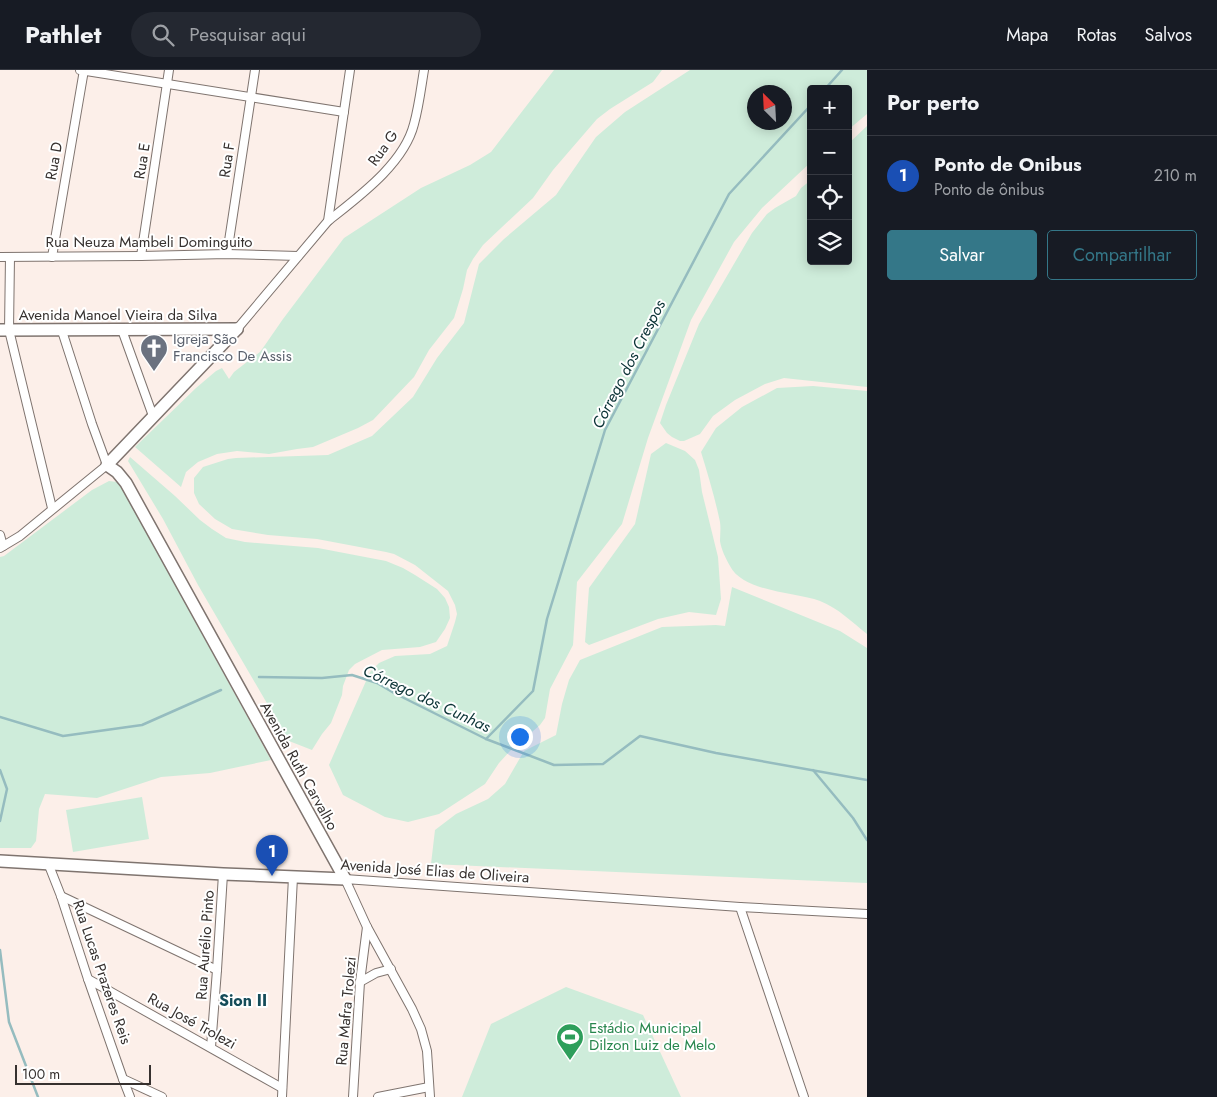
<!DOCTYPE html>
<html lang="pt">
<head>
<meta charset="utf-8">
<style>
  body { margin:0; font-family:Jost,sans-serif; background:#242831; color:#f1f3f6 }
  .controls { position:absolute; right:15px; top:15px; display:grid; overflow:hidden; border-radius:5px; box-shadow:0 2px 12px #0003 }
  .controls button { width:45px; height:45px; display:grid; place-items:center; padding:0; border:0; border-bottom:1px solid #363941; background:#171b24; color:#f1f3f6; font:25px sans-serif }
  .compass { position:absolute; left:747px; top:15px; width:45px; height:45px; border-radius:50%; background:#171b24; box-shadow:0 2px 12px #0003; rotate:336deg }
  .scale { position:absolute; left:15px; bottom:12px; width:136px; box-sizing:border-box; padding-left:5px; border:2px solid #36312f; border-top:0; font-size:14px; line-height:18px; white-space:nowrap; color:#36312f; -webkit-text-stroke:4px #fff; paint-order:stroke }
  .you { position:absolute; left:519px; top:666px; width:18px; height:18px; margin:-12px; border:4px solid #fff; border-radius:50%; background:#1a73e8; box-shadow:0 0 0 8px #1a73e833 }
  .badge { display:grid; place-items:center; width:32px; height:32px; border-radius:50%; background:#347788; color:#fff; font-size:16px; font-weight:700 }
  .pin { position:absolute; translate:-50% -41px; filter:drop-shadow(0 1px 2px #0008) }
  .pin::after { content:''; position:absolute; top:26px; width:18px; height:15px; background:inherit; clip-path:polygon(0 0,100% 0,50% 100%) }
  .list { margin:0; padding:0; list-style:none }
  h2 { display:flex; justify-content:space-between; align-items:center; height:65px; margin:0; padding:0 20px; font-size:21px }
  h2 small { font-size:16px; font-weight:400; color:#9ea1a6 }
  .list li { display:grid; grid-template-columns:32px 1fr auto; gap:15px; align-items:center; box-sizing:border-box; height:80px; padding:0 20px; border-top:1px solid #363941 }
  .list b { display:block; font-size:19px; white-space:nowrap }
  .list p { margin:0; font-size:16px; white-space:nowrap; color:#9ea1a6 }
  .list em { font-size:16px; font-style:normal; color:#9ea1a6 }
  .actions { display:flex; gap:10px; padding:15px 20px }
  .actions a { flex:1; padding:11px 0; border:1px solid #347788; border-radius:5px; text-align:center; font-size:18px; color:#347788 }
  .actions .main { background:#347788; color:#fff }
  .icon { flex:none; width:28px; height:28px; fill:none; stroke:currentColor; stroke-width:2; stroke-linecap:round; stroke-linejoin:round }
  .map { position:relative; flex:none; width:867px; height:1027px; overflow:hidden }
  header { display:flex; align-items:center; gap:30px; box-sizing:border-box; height:70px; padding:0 25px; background:#171b24; border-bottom:1px solid #363941 }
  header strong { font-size:24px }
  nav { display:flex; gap:28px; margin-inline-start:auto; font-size:18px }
  .search { width:350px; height:45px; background:#242831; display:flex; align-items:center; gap:12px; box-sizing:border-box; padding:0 18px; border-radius:28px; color:#9ea1a6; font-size:19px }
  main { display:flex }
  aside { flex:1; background:#171b24 }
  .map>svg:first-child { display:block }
  .green { fill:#ceecda; fill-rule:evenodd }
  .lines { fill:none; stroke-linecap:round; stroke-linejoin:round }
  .stream { stroke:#95bcbf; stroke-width:2.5 }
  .street-casing { stroke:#7f746f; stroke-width:10 }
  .secondary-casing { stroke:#7f746f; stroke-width:14 }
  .street { stroke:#fff; stroke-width:8 }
  .secondary { stroke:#fff; stroke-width:11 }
  .labels { text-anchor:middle; stroke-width:4; stroke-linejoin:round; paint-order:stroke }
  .street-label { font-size:15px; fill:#36312f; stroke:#fff }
  .worship-label { font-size:15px; fill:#5b616d; stroke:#fff; text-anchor:start }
  .leisure-label { font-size:15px; fill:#27864d; stroke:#fff; text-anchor:start }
  .water-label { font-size:16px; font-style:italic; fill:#0b3336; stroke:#fff }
  .neighbourhood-label { font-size:16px; font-weight:bold; fill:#154c59; stroke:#fff }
</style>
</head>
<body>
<header>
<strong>Pathlet</strong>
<div class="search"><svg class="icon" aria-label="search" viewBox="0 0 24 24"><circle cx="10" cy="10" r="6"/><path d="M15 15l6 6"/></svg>Pesquisar aqui</div>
<nav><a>Mapa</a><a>Rotas</a><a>Salvos</a></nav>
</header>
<main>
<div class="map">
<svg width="867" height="1027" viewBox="0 0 867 1027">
  <rect width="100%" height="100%" fill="#fcefe9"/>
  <g class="green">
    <path d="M 554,0 L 662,0 L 653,12 L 610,39 L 597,49 L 553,100 L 533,128 L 483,175 L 473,189 L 467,200 L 463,219 L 454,248 L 429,280 L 414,307 L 373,350 L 358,358 L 313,377 L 297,379 L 269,384 L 237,381 L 217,384 L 198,392 L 186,402 L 181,417 L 135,377 L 196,318 L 216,301 L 222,298 L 229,309 L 234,302 L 260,282 L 265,275 L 283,249 L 344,168 L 421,118 L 470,95 L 491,82 Z"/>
    <path d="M 690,0 L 867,0 L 867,44 L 848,60 L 848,19 L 811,19 L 811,92 L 762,138 L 734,172 L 691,250 L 648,368 L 622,454 L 577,512 L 573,575 L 550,619 L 545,648 L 540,655 L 510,681 L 499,693 L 485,714 L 439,744 L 408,752 L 385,747 L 343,725 L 329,695 L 370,602 L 379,593 L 395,586 L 430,584 L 447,576 L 455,552 L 457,544 L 455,535 L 448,521 L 415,495 L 394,484 L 386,482 L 317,469 L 268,465 L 232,459 L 215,449 L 199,434 L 194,423 L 194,408 L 203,397 L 228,389 L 236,388 L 328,385 L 372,366 L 413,327 L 437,288 L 464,253 L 479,194 L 504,169 L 556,125 L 596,67 L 625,42 ZM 754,22 L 784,22 L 784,52 L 754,52 Z"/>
    <path d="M 867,56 L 867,317 L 784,308 L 765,314 L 735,330 L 713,346 L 700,364 L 684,371 L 680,371 L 672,367 L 667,363 L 660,353 L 666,335 L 699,254 L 752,163 L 767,144 L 775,138 L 796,126 L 801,118 L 811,110 L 811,191 L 848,191 L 848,74 Z"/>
    <path d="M 813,316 L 867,321 L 867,564 C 852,552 838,538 820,531 C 795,522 743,522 730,496 C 726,489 721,479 720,471 C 720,465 721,459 720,452 C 715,428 708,405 701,382 L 716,358 L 742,337 L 777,318 Z"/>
    <path d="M 666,373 L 685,381 L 695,390 L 699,400 L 702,422 L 718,487 L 721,529 L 716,545 L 689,542 L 658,549 L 589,575 L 585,572 L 589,518 L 635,454 L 651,384 Z"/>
    <path d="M 130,387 L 175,426 L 200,450 L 212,459 L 226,468 L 245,472 L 318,478 L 386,491 L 403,498 L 415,505 L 437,519 L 445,528 L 449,537 L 450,548 L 445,559 L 436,572 L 420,577 L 382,580 L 355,594 L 349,600 L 343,616 L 342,625 L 331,653 L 322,664 L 312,680 L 289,671 L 198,515 L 163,449 L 128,391 Z"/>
    <path d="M 109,411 L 117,412 L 122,418 L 271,690 L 210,703 L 161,707 L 97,728 L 45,724 L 39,739 L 36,771 L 31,778 L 0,778 L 0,487 L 4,486 L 92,420 Z"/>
    <path d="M 732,517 L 840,561 L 867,578 L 867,813 L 431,794 L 435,760 L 456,744 L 488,729 L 505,714 L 524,681 L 556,665 L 562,634 L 569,610 L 580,590 L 662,557 L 716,555 L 725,556 Z"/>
    <path d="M 142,727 L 149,769 L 73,782 L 66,740 Z"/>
    <path d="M 566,917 L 643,945 L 681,1027 L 462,1027 L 491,954 Z"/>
  </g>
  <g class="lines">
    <g class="stream">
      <path d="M 825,19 L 842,0"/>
      <path d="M 259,607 L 322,608 L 352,605 L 377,613 L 394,623 L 486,669 L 554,695 L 603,694 L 640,666 L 716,683 L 867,710"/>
      <path d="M 0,647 L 63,666 L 142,655 L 221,620"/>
      <path d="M 486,669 L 533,621 L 547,549 L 605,360 L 729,124 L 811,35"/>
      <path d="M 0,700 L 7,719 L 0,751"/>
      <path d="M 813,700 L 853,748 L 867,770"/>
      <path d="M 0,880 L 9,952 L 38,1027"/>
    </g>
    <g class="street-casing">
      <g id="street">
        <path d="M 80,0 L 344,42"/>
        <path d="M 328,151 C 358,127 404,94 414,54 C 419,36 421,18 424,0"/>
        <path d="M 227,184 L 255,0"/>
        <path d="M 141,186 L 169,0"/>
        <path d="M 0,187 L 141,186 L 227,184 L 298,186"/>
        <path d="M 10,187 L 9,260 L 52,438"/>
        <path d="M 52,187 L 84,0"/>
        <path d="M 237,259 L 328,151 L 350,0"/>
        <path d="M 122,260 L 153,346"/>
        <path d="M 0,465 L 3,476"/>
        <path d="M 0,478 L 20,466 L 107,395 L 92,354 L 62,261"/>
        <path d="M 48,793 L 61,826 L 88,909 L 123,1009 L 162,1027"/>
        <path d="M 61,826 L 217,900"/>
        <path d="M 740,837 L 804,1027"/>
        <path d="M 88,909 L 282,1018"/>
        <path d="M 360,912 L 376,903 L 391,899"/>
        <path d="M 211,977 L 217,900 L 223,804"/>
        <path d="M 123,1009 L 130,1027"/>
        <path d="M 282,1027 L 293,807"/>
        <path d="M 353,1027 L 360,912 L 367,857"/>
        <path d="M 378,1027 L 429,1017"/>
        <path d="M 430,1027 L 427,981 L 421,959 L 412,939 L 367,857 L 345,809 L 740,837 L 867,844"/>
      </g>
    </g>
    <g class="secondary-casing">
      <g id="secondary">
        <path d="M 237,259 L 107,395 L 117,402 L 126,413 L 345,809"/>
        <path d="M 0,260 L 237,259"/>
        <path d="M 0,791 L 223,804 L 345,809"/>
      </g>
    </g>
    <use href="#street" class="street"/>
    <use href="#secondary" class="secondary"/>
  </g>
  <defs>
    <g id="church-pin" transform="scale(1.4375)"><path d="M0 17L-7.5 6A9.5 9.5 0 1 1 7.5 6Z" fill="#6b7280" stroke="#fff"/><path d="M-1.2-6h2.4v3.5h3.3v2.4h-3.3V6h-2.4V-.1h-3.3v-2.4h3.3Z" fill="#fff"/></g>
    <g id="stadium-pin" transform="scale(1.4375)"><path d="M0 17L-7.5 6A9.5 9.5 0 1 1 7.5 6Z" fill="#2e9e5b" stroke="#fff"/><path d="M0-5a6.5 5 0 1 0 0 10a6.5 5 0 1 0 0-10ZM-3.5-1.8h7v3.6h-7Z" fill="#fff"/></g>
  </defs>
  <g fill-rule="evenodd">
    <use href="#church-pin" x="154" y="278"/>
    <use href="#stadium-pin" x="570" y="967"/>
  </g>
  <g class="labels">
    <g class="street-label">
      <text transform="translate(383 78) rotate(-54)" y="5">Rua G</text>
      <text transform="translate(227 90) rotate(-81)" y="5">Rua F</text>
      <text transform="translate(54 91) rotate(-80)" y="5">Rua D</text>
      <text transform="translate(142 91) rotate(-81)" y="5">Rua E</text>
      <text x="149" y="177">Rua Neuza Mambeli Dominguito</text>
      <text x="118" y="250">Avenida Manoel Vieira da Silva</text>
      <text transform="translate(299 696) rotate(61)" y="5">Avenida Ruth Carvalho</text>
      <text transform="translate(435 801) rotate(4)" y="5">Avenida José Elias de Oliveira</text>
      <text transform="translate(205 875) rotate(-86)" y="5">Rua Aurélio Pinto</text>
      <text transform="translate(102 902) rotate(71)" y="5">Rua Lucas Prazeres Reis</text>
      <text transform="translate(346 941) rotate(-85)" y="5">Rua Mafra Trolezi</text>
      <text transform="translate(192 951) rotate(29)" y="5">Rua José Trolezi</text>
    </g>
    <g class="worship-label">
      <text x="173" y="274">Igreja São<tspan x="173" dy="17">Francisco De Assis</tspan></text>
    </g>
    <g class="leisure-label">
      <text x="589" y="963">Estádio Municipal<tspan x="589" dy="17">Dilzon Luiz de Melo</tspan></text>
    </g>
    <g class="water-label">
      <text transform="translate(628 294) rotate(-63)" y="6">Córrego dos Crespos</text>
      <text transform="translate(427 628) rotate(25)" y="6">Córrego dos Cunhas</text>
    </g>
    <g class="neighbourhood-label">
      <text x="243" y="936">Sion II</text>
    </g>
  </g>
</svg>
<div class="controls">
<button>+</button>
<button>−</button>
<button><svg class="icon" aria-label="locate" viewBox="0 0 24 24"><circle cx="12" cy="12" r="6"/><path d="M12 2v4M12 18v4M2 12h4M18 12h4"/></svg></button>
<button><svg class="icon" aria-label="layers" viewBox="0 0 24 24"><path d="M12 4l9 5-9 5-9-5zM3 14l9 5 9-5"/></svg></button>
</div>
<svg class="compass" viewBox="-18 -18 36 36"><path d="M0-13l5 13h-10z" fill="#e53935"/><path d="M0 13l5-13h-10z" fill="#9ea1a6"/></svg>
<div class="scale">100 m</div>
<div class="you"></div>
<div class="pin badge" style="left:272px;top:806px;background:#1a4fb4">1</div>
</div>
<aside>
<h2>Por perto<small></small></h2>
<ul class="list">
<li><span class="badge" style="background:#1a4fb4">1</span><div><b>Ponto de Onibus</b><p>Ponto de ônibus</p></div><em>210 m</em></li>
</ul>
<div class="actions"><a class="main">Salvar</a><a>Compartilhar</a></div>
</aside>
</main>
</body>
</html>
